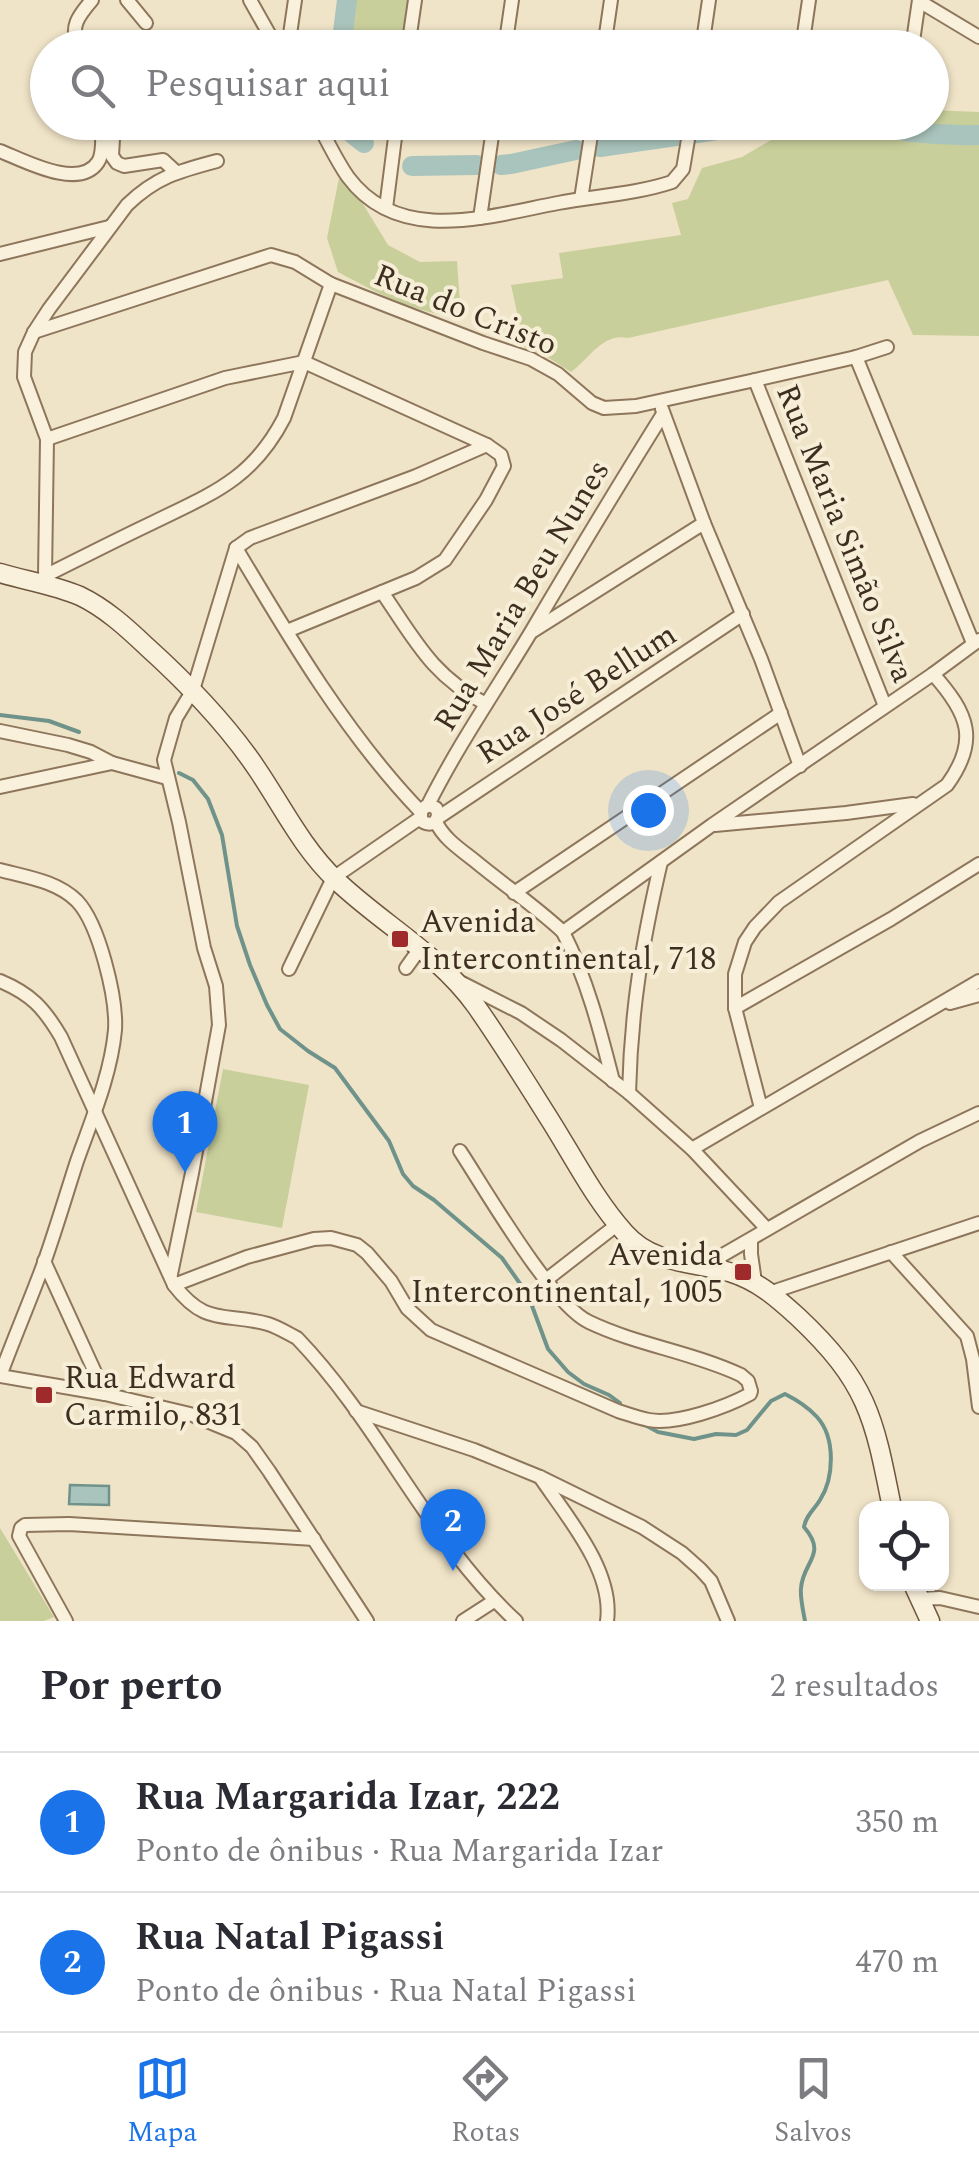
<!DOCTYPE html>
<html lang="pt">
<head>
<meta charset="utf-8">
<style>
  body { margin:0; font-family:Spectral,serif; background:#f7f7f7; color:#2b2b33 }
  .controls { position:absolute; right:30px; bottom:30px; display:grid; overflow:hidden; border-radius:20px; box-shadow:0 2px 8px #0004 }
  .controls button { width:90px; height:90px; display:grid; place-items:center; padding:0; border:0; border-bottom:2px solid #e1e1e2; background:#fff; color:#2b2b33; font:50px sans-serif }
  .you { position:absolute; left:648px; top:810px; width:35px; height:35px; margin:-25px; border:8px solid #fff; border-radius:50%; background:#1a73e8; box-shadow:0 0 0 15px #1a73e833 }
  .badge { display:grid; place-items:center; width:65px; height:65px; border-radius:50%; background:#1a73e8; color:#fff; font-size:32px; font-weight:700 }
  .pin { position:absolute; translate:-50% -82px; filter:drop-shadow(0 2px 5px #0008) }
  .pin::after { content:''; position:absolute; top:52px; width:35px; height:30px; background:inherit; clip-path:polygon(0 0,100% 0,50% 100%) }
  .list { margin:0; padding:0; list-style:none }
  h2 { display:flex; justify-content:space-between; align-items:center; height:130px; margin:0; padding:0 40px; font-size:42px }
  h2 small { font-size:32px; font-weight:400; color:#7c7c81 }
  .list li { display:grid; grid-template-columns:65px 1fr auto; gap:30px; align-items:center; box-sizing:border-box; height:140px; padding:0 40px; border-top:2px solid #e1e1e2 }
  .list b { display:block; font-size:38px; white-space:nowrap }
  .list p { margin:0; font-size:32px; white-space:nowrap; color:#7c7c81 }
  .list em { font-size:32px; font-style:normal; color:#7c7c81 }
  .icon { flex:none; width:55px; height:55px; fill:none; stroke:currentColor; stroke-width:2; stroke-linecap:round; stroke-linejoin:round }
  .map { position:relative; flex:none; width:979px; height:1621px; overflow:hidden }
  .search { position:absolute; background:#fff; box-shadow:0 2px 8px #0004; left:30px; right:30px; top:30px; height:110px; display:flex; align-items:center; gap:25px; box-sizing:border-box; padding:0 35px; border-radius:55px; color:#7c7c81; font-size:38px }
  .sheet { height:410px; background:#fff }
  nav { display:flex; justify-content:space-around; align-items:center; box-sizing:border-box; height:140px; border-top:2px solid #e1e1e2; background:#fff; font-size:28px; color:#7c7c81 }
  nav a { display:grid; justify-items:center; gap:5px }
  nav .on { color:#1a73e8 }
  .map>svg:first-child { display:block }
  .green { fill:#c9cf9b }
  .water { fill:#a9c4bc; stroke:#6f938a; stroke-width:2.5 }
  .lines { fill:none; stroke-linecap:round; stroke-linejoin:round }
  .stream { stroke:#6f938a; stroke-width:4 }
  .river { stroke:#a9c4bc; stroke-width:20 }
  .street-casing { stroke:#8d765c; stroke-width:16 }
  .secondary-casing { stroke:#6f573f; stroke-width:21 }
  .street { stroke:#faf1dc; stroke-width:12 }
  .secondary { stroke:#faf1dc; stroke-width:18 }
  .poi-dot { fill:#9e2a2b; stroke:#f7eed8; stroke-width:4 }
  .labels { text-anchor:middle; stroke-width:8; stroke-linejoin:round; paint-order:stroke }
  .street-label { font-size:32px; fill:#3d2e20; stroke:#f7eed8 }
  .poi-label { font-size:32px; fill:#3d2e20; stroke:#f7eed8; text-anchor:start }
</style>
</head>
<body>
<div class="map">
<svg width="979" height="1621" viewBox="0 0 979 1621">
  <rect width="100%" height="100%" fill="#f0e4c8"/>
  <g class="green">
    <path d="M 353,0 L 408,0 L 400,47 L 345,47 Z"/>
    <path d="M 932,110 L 979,112 L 979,336 L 913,335 L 888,280 L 628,338 C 603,332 589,359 571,372 L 544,355 L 525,349 L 511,285 L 563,278 L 559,253 L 681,235 L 672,203 L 688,199 L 702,168 L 742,157 L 788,130 L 824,123 L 932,122 Z"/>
    <path d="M 339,178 L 363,204 L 388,245 L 420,262 L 457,261 L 461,318 C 410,311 383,296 338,272 L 327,238 Z"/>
    <path d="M 223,1069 L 309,1085 L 282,1228 L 196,1212 Z"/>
    <path d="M 0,1528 L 54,1617 L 44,1621 L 0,1621 Z"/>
  </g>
  <path class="water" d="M 70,1485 L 109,1486 L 109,1505 L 69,1504 Z"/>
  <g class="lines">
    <g class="stream">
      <path d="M 0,715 L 49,721 L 79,732"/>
      <path d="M 179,773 L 193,780 L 208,799 L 222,835 L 237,926 L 250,965 L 267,1005 L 280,1029 L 308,1051 L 335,1068 L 389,1141 L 403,1174 L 413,1186 L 434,1200 L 502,1258 L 528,1295 L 548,1349 L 568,1372 L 584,1384 L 609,1395 L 620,1403"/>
      <path d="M 645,1425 L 658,1432 L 694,1439 L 716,1434 L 736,1435 L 747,1430 L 771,1401 L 785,1394 C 797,1400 808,1407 817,1417 C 836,1438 834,1478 820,1500 C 814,1510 806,1515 804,1527 C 828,1555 803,1561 801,1588 C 800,1598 803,1610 805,1621"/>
    </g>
    <g class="river">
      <path d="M 341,48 L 347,0"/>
      <path d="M 338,122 L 364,143"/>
      <path d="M 855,122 C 897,132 936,136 979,135"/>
      <path d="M 600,147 L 773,122"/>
      <path d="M 501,165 L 511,164 L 576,150"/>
      <path d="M 412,166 L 477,165"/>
    </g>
    <g class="street-casing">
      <g id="street">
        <path d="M 127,0 L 146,23"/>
        <path d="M 250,0 L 277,48"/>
        <path d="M 919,1 L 979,37"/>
        <path d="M 80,48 C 68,28 79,15 92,0"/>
        <path d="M 288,48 L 295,0"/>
        <path d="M 408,48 L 415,0"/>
        <path d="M 505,48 L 512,0"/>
        <path d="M 604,48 L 611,0"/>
        <path d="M 702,48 L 709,0"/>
        <path d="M 802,48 L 809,0"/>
        <path d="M 912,48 L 919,0"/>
        <path d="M 114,122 L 112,156 L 117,163 L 124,166 L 163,160 L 176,172"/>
        <path d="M 317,122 C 327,140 336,160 348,177 C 399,246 489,216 558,203 C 595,196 636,194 672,182 L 683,169 L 691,122"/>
        <path d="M 0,151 C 23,160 79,191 98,162 C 104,153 102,134 102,122"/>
        <path d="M 581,199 L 593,122"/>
        <path d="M 386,208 L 397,122"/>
        <path d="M 480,218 L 494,122"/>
        <path d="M 0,254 L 109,227"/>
        <path d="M 34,332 L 271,255 L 295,262 L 331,284 L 483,343 L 531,359 L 558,374 L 592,403 L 604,408 L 636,406 L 755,380 L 856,357 L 887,347"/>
        <path d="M 856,357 L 973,643"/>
        <path d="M 755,380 L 885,706"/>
        <path d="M 662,409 L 704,523 L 761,659 L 800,766"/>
        <path d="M 47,439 L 225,378 L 304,362 L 487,445 L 501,455 L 504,466 L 486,500 L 445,560 L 416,578 L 287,631"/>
        <path d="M 236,548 C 290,639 347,735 420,811"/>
        <path d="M 236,548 L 250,538 L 416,476 L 487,445"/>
        <path d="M 45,576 L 47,439 L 24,377 L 25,352 L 34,332 L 49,309 L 127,205 C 156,177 179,171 217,161"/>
        <path d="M 43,581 L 45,576 C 81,558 116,540 152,523 C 211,494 252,480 284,418 L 331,284"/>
        <path d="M 382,592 C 415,640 432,676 486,704"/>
        <path d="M 533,631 L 704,523"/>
        <path d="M 0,731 L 68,745 L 91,752 L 112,763 L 167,778"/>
        <path d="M 0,787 L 112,763"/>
        <path d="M 428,805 L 436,808 C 442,820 431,829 421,820 L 421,810 L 428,805 C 458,745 496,690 531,632 C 574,559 618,486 663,414"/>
        <path d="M 439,817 L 743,614"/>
        <path d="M 436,822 C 444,839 460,849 475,861 C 504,885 535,906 563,932"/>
        <path d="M 715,825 L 846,813 L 913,804"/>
        <path d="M 0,870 C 26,877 57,881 77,901 C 99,924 117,998 115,1030 C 111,1074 92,1119 77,1161 C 66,1195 56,1229 44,1263 C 30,1301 14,1338 0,1376"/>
        <path d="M 514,893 L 781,713"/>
        <path d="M 406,968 L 421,947"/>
        <path d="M 289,969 L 333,878 L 420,818"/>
        <path d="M 0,981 C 31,994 44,1008 61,1037 L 174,1285 C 206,1327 225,1312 268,1324 C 278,1327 287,1333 297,1338 C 380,1424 428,1540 516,1621"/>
        <path d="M 462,983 L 521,1013 L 561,1040 L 629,1093 L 692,1149 L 767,1229"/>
        <path d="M 950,1003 L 979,995"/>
        <path d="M 735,1008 L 891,919 L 979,864"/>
        <path d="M 613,1081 C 600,1030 587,979 563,932 L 712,825 L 933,674 L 979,640"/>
        <path d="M 629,1093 C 631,1010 642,943 661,862"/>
        <path d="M 761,1108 L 735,1008 L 735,974 L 745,942 L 755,927 L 779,902 L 947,785 C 979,741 969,714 933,674"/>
        <path d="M 692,1149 L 979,981"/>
        <path d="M 751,1240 L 751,1254 L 755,1282"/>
        <path d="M 891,1252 L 967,1336 L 973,1359 L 979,1407"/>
        <path d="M 44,1261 L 105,1394"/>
        <path d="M 702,1267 L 920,1141 L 979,1113"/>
        <path d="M 171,1274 L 192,1173 L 219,1025 L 216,986 L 204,948 L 179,822 L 164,760 L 176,718 L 193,690 L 236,548"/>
        <path d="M 546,1280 L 618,1224"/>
        <path d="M 174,1285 L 247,1257 L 314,1239 L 331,1238 L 357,1245 L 367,1253 L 391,1281 L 407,1308 L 431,1330 L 618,1411 C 628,1414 638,1418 649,1420 C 677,1425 726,1407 750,1394 L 751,1391 L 748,1381 L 741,1375 C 692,1352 637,1345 589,1322 C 552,1305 485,1189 460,1151"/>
        <path d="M 772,1292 L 979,1223"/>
        <path d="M 0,1376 L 105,1394 L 190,1414 L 236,1433 L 252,1447 L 269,1471 L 367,1621"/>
        <path d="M 356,1411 L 474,1450 L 540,1477 L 642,1527 L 682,1553 L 700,1569 L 711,1581 L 728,1621"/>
        <path d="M 540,1477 C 567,1517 614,1571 607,1621"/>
        <path d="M 920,1599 L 940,1598 L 979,1607"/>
        <path d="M 66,1621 L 19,1536 L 21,1528 L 25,1525 L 69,1524 L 314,1539"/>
        <path d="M 463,1621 L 494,1601"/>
      </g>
    </g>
    <g class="secondary-casing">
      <g id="secondary">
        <path d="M 0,573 C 27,581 54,585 80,596 C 105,608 126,627 146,646 C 187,683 226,723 257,769 C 282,806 303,849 336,880 C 382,924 438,953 476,1006 C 502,1043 526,1082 550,1120 C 574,1158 595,1200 625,1233 C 652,1264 693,1262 729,1272 C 758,1281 776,1297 798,1317 C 868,1383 874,1417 892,1508"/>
        <path d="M 913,1584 L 930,1621"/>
      </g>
    </g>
    <use href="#street" class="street"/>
    <use href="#secondary" class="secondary"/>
  </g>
  <g class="poi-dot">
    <rect x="390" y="929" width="20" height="20" rx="5"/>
    <rect x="733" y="1262" width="20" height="20" rx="5"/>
    <rect x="34" y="1385" width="20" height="20" rx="5"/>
  </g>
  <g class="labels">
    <g class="street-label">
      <text transform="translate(466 309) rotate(22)" y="11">Rua do Cristo</text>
      <text transform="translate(846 533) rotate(68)" y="11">Rua Maria Simão Silva</text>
      <text transform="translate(521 595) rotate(-59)" y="11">Rua Maria Beu Nunes</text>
      <text transform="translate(576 693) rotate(-33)" y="11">Rua José Bellum</text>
    </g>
    <g class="poi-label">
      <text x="420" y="932">Avenida<tspan x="420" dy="37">Intercontinental, 718</tspan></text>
      <text x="723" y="1265" text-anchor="end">Avenida<tspan x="723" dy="37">Intercontinental, 1005</tspan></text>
      <text x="64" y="1388">Rua Edward<tspan x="64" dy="37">Carmilo, 831</tspan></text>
    </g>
  </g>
</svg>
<div class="controls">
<button><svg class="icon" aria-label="locate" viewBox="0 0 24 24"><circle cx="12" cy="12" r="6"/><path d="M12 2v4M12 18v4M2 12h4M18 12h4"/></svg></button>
</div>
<div class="you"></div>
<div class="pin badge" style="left:185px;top:1173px">1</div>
<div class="pin badge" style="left:453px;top:1571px">2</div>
<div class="search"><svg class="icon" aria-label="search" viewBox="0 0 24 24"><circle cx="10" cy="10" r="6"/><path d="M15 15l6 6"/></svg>Pesquisar aqui</div>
</div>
<section class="sheet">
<h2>Por perto<small>2 resultados</small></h2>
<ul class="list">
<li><span class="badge">1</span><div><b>Rua Margarida Izar, 222</b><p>Ponto de ônibus · Rua Margarida Izar</p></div><em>350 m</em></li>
<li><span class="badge">2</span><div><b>Rua Natal Pigassi</b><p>Ponto de ônibus · Rua Natal Pigassi</p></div><em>470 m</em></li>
</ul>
</section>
<nav>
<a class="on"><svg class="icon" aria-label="map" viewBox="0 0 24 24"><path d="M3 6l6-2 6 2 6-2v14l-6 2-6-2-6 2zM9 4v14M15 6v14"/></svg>Mapa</a>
<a><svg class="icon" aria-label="directions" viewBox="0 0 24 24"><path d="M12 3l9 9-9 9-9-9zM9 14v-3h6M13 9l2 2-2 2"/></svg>Rotas</a>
<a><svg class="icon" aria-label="saved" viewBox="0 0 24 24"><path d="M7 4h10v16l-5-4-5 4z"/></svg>Salvos</a>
</nav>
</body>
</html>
